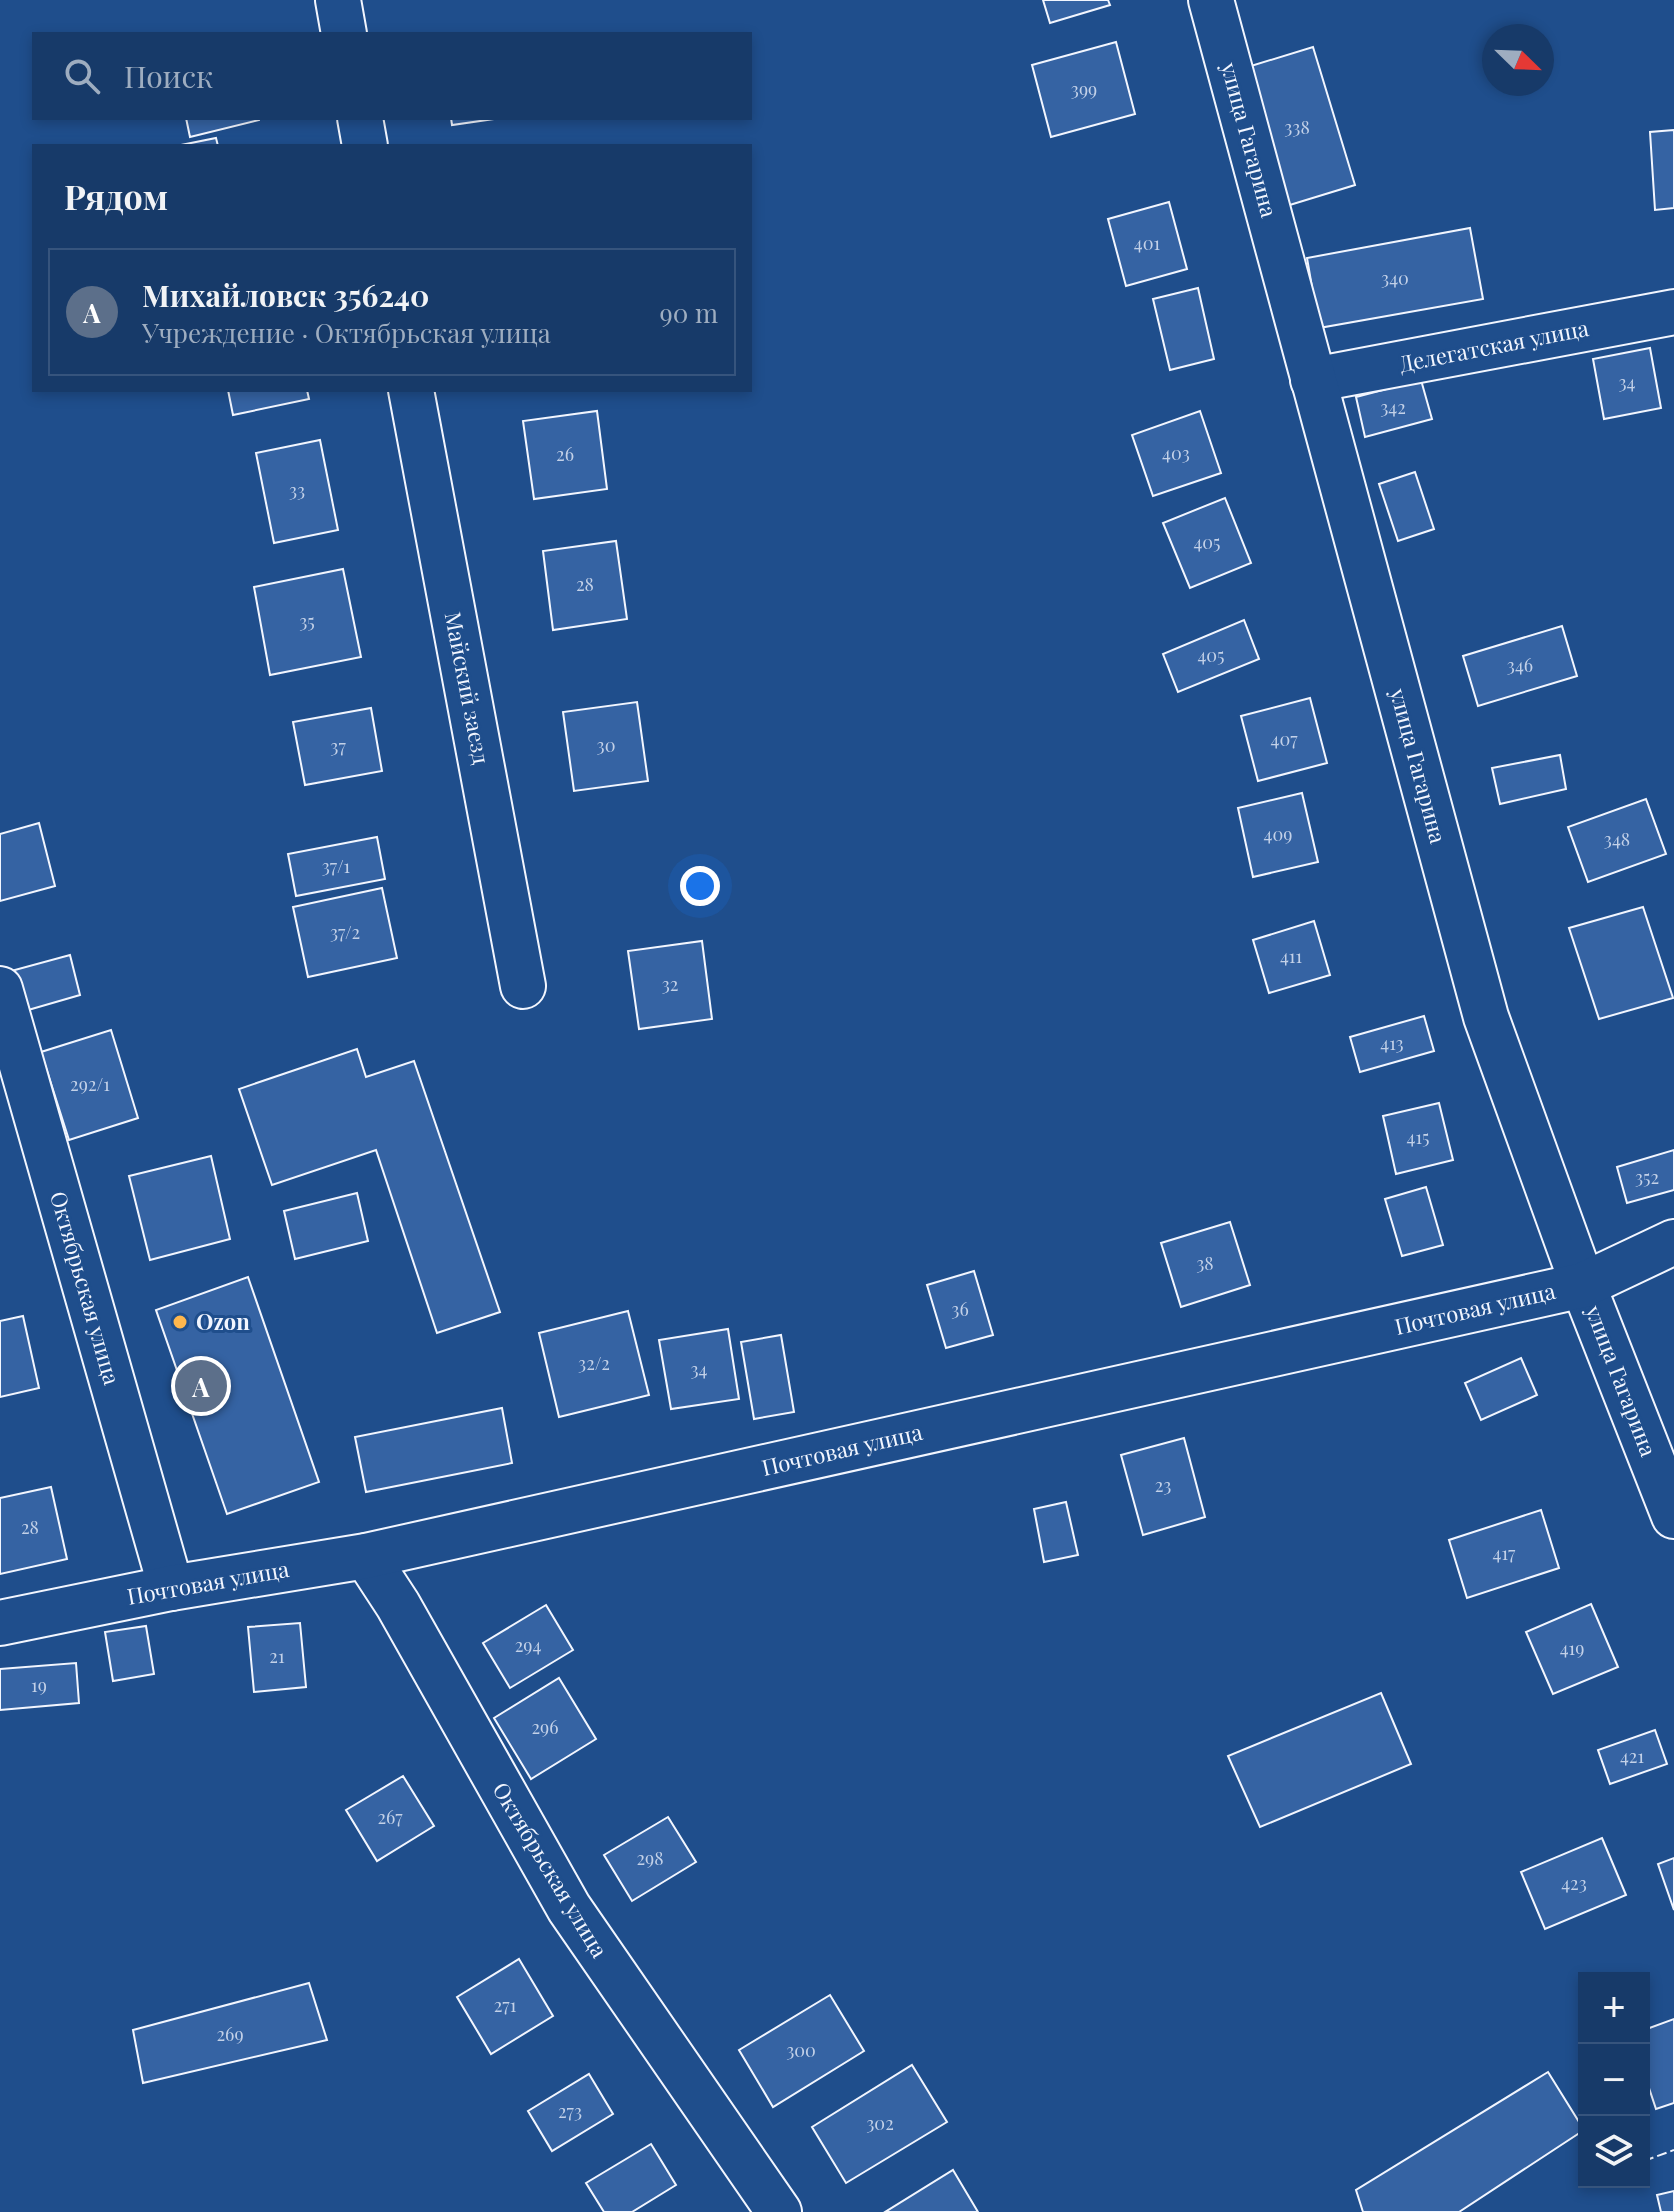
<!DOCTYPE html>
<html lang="ru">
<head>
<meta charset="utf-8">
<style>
  body { margin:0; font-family:"Playfair Display",serif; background:#20416f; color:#f1f3f6 }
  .controls { position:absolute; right:24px; bottom:24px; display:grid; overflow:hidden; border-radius:0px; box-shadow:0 4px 12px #0003 }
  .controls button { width:72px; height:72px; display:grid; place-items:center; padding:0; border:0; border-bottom:2px solid #36547d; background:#173a69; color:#f1f3f6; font:40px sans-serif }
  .compass { position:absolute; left:1482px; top:24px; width:72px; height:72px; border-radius:50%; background:#173a69; box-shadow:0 4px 12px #0003; rotate:113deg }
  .you { position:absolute; left:700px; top:886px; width:28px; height:28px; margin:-20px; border:6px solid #fff; border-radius:50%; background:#1a73e8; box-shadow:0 0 0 12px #1a73e833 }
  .badge { display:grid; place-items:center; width:52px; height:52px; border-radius:50%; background:#bca0f2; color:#fff; font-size:26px; font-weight:700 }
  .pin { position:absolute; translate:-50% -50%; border:4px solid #fff; box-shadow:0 2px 8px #0006 }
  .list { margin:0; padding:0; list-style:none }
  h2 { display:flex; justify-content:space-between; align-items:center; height:104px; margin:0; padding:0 32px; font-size:34px }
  h2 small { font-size:26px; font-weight:400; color:#9eadc0 }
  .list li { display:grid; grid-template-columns:52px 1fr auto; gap:24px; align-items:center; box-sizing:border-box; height:128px; margin:0 16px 16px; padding:0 16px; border:2px solid #36547d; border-radius:0px }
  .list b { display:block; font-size:30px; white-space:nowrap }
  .list p { margin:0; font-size:26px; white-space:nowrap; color:#9eadc0 }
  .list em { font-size:26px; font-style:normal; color:#9eadc0 }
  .icon { flex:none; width:44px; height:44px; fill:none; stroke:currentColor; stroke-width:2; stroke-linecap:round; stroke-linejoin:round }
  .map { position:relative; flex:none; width:1674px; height:2212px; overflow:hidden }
  .search { position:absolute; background:#173a69; box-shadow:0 4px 12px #0003; left:32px; top:32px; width:720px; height:88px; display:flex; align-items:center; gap:20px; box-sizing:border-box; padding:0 28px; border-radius:0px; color:#9eadc0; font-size:30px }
  .panel { position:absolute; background:#173a69; box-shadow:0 4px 12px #0003; left:32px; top:144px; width:720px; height:248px; border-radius:0px }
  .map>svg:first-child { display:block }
  .building { fill:#3563a3; stroke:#f2f6ff; stroke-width:2 }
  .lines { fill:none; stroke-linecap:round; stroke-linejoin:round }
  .minor-casing { stroke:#f2f6ff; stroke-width:48 }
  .major-casing { stroke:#f2f6ff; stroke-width:48 }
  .minor { stroke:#1f4e8c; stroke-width:44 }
  .major { stroke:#1f4e8c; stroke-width:44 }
  .fence { stroke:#f2f6ff; stroke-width:2; stroke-dasharray:10 4; stroke-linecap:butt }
  .poi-dot { fill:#ffb74d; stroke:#1f4e8c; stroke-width:3 }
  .labels { text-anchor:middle; stroke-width:6; stroke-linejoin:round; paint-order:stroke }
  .number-label { font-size:18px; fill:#c3d1e8 }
  .street-label { font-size:22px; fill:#f2f6ff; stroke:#1f4e8c }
  .poi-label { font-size:22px; font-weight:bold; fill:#f2f6ff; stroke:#1f4e8c; text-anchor:start }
</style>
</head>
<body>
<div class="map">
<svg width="1674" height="2212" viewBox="0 0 1674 2212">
  <rect width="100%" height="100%" fill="#1f4e8c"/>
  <g class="building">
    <path d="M 1043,0 L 1108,0 L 1110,5 L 1050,23 Z"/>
    <path d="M 1116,42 L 1135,114 L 1051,137 L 1032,65 Z"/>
    <path d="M 1313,47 L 1355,185 L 1280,208 L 1238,70 Z"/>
    <path d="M 186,118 L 259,118 L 259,120 L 190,137 Z"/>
    <path d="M 451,118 L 501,118 L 452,125 Z"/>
    <path d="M 1674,130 L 1674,208 L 1655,210 L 1650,132 Z"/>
    <path d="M 216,138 L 218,146 L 176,146 Z"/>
    <path d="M 1169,202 L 1187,269 L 1126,286 L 1108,219 Z"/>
    <path d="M 1470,228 L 1483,299 L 1319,328 L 1307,258 Z"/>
    <path d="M 1198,288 L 1214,359 L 1170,370 L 1153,299 Z"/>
    <path d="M 1650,348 L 1661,408 L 1604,419 L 1593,359 Z"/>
    <path d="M 1421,380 L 1432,419 L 1365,437 L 1356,397 Z"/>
    <path d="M 228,390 L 307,390 L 309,399 L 233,415 Z"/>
    <path d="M 597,411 L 607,489 L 534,499 L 523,421 Z"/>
    <path d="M 1200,411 L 1221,473 L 1153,496 L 1132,435 Z"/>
    <path d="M 320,440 L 338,530 L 274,543 L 256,453 Z"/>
    <path d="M 1415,472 L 1434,529 L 1398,541 L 1379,484 Z"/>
    <path d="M 1225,498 L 1251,563 L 1190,588 L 1163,523 Z"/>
    <path d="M 616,541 L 627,619 L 553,630 L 543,551 Z"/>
    <path d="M 343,569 L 361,657 L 270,675 L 254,587 Z"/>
    <path d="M 1244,620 L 1259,659 L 1178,692 L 1163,654 Z"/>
    <path d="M 1562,626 L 1577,676 L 1478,706 L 1463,656 Z"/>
    <path d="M 1310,698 L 1327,763 L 1258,781 L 1241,716 Z"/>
    <path d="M 637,702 L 648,781 L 574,791 L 563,712 Z"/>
    <path d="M 371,708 L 382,771 L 305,785 L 293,722 Z"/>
    <path d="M 1560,755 L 1566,789 L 1500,804 L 1492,768 Z"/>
    <path d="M 1302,793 L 1318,862 L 1253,877 L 1238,808 Z"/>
    <path d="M 1646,799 L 1666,854 L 1588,882 L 1568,827 Z"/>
    <path d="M 39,823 L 55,886 L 0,901 L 0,834 Z"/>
    <path d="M 377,837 L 385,879 L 296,896 L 288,854 Z"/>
    <path d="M 382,888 L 397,958 L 308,977 L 293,907 Z"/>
    <path d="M 1643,907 L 1673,998 L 1599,1019 L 1569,928 Z"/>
    <path d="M 1314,921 L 1330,975 L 1269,993 L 1253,940 Z"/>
    <path d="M 702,941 L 712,1019 L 639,1029 L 628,951 Z"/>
    <path d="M 70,955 L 80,995 L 11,1015 L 0,974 Z"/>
    <path d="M 1424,1016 L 1434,1051 L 1360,1072 L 1350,1037 Z"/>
    <path d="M 111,1030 L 138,1118 L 69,1140 L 41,1052 Z"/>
    <path d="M 357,1049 L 366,1077 L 414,1061 L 500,1312 L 437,1333 L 376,1150 L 272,1185 L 239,1089 Z"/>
    <path d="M 1439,1103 L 1453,1160 L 1396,1174 L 1383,1116 Z"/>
    <path d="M 1674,1150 L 1674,1190 L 1627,1203 L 1617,1167 Z"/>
    <path d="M 211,1156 L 230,1239 L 150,1260 L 129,1176 Z"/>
    <path d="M 1426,1187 L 1443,1245 L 1402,1256 L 1385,1199 Z"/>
    <path d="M 357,1193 L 368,1241 L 295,1259 L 284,1211 Z"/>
    <path d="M 1230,1222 L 1250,1285 L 1181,1307 L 1161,1243 Z"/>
    <path d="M 974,1271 L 993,1335 L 946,1348 L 927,1285 Z"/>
    <path d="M 248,1277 L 319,1482 L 227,1514 L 156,1310 Z"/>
    <path d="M 628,1311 L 649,1395 L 559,1417 L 539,1333 Z"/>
    <path d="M 23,1316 L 39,1388 L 0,1397 L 0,1321 Z"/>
    <path d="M 728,1329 L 739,1399 L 671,1409 L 659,1340 Z"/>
    <path d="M 781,1335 L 794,1412 L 754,1419 L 741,1342 Z"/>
    <path d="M 1521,1358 L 1537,1395 L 1481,1420 L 1465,1383 Z"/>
    <path d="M 502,1408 L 512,1463 L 366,1492 L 355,1437 Z"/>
    <path d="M 1184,1438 L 1205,1517 L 1143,1535 L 1121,1455 Z"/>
    <path d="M 51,1487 L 67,1559 L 0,1574 L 0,1498 Z"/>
    <path d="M 1066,1502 L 1078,1555 L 1044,1562 L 1034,1509 Z"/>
    <path d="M 1541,1510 L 1559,1568 L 1467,1598 L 1449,1540 Z"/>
    <path d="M 1591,1604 L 1618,1667 L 1553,1694 L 1526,1632 Z"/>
    <path d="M 546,1605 L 573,1650 L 510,1688 L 483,1643 Z"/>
    <path d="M 300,1623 L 306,1687 L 254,1692 L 248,1627 Z"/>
    <path d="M 146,1626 L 154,1674 L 113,1681 L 105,1632 Z"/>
    <path d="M 76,1663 L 79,1703 L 0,1710 L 0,1669 Z"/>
    <path d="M 559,1678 L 596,1739 L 531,1779 L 494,1718 Z"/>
    <path d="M 1381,1693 L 1411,1764 L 1260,1827 L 1228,1756 Z"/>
    <path d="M 1655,1730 L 1667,1764 L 1610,1784 L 1598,1750 Z"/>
    <path d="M 403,1776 L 434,1826 L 377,1861 L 346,1810 Z"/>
    <path d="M 668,1817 L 696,1862 L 632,1901 L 604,1855 Z"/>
    <path d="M 1602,1838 L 1626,1895 L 1545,1929 L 1521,1872 Z"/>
    <path d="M 1674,1858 L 1674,1910 L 1658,1864 Z"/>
    <path d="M 519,1959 L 553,2016 L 491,2054 L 457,1997 Z"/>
    <path d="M 309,1983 L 327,2040 L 143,2083 L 133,2030 Z"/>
    <path d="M 830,1995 L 864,2051 L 773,2107 L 739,2050 Z"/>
    <path d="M 1674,2019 L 1674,2103 L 1656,2109 L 1644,2073 L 1644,2030 Z"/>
    <path d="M 912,2065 L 947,2122 L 846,2183 L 812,2127 Z"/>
    <path d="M 1548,2072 L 1584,2130 L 1459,2212 L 1363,2212 L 1356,2190 Z"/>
    <path d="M 589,2074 L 613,2114 L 552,2151 L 528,2111 Z"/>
    <path d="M 651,2144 L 676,2185 L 632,2212 L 604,2212 L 586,2183 Z"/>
    <path d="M 953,2170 L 978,2212 L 885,2212 Z"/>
    <path d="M 1674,2191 L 1674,2212 L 1661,2212 L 1657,2195 Z"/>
  </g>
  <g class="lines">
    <g class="minor-casing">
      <g id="minor">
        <path d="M 338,0 L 344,34"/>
        <path d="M 360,118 L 365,146"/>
        <path d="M 1313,380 L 1674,312"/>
        <path d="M 411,390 L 523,986"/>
        <path d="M 0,989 L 171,1588"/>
        <path d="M 1583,1285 L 1674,1516"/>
        <path d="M 366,1556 L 398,1605 L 569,1908 L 779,2212"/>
      </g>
    </g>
    <g class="major-casing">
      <g id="major">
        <path d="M 1211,0 L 1486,1017 L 1583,1285"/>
        <path d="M 0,1623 L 171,1588 L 366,1556 L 1583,1285 L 1674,1242"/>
      </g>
    </g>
    <use href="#minor" class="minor"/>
    <use href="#major" class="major"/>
    <path class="fence" d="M 1644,2161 L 1674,2150"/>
  </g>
  <circle class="poi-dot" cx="180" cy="1322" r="8"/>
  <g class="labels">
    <g class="number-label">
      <text x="1084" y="96">399</text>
      <text x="1297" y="134">338</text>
      <text x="1147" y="250">401</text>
      <text x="1395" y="285">340</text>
      <text x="1627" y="389">34</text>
      <text x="1393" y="414">342</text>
      <text x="1176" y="460">403</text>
      <text x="565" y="461">26</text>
      <text x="297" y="497">33</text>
      <text x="1207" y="549">405</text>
      <text x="585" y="591">28</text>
      <text x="307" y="628">35</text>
      <text x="1211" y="662">405</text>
      <text x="1520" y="672">346</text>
      <text x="1284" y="746">407</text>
      <text x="606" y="752">30</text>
      <text x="338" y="753">37</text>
      <text x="1278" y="841">409</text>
      <text x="1617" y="846">348</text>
      <text x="336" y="873">37/1</text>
      <text x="345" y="939">37/2</text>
      <text x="1291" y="963">411</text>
      <text x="670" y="991">32</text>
      <text x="1392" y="1050">413</text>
      <text x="90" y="1091">292/1</text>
      <text x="1418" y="1144">415</text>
      <text x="1647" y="1184">352</text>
      <text x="1205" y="1270">38</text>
      <text x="960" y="1316">36</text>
      <text x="594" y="1370">32/2</text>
      <text x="699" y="1376">34</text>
      <text x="1163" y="1492">23</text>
      <text x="30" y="1534">28</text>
      <text x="1504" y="1560">417</text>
      <text x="528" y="1652">294</text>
      <text x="1572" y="1655">419</text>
      <text x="277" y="1663">21</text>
      <text x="39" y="1692">19</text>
      <text x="545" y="1734">296</text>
      <text x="1632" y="1763">421</text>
      <text x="390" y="1824">267</text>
      <text x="650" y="1865">298</text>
      <text x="1574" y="1890">423</text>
      <text x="505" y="2012">271</text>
      <text x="230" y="2041">269</text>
      <text x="801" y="2057">300</text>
      <text x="570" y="2118">273</text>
      <text x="880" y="2130">302</text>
    </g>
    <g class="street-label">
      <text transform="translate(1249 140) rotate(75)" y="8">улица Гагарина</text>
      <text transform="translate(1494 346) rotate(-11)" y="8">Делегатская улица</text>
      <text transform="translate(467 688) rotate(79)" y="8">Майский заезд</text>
      <text transform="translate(1418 766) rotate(75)" y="8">улица Гагарина</text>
      <text transform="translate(85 1288) rotate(74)" y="8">Октябрьская улица</text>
      <text transform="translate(1475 1309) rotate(-13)" y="8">Почтовая улица</text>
      <text transform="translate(1621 1381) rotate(69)" y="8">улица Гагарина</text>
      <text transform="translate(842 1450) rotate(-13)" y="8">Почтовая улица</text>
      <text transform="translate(208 1583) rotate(-10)" y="8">Почтовая улица</text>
      <text transform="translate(550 1870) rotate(59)" y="8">Октябрьская улица</text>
    </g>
    <g class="poi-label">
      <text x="196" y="1330">Ozon</text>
    </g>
  </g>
</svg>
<div class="controls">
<button>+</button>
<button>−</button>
<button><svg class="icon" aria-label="layers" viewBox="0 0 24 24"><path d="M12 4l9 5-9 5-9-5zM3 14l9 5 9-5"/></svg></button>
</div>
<svg class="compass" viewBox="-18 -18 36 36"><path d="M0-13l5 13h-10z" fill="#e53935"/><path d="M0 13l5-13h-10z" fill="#9eadc0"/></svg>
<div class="you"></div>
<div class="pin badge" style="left:201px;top:1386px;background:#5c6f8a">A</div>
<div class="search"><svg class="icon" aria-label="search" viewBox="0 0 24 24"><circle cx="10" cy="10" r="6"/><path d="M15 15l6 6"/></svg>Поиск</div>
<section class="panel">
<h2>Рядом<small></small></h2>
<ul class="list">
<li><span class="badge" style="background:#5c6f8a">A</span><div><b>Михайловск 356240</b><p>Учреждение · Октябрьская улица</p></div><em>90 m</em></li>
</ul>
</section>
</div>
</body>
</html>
